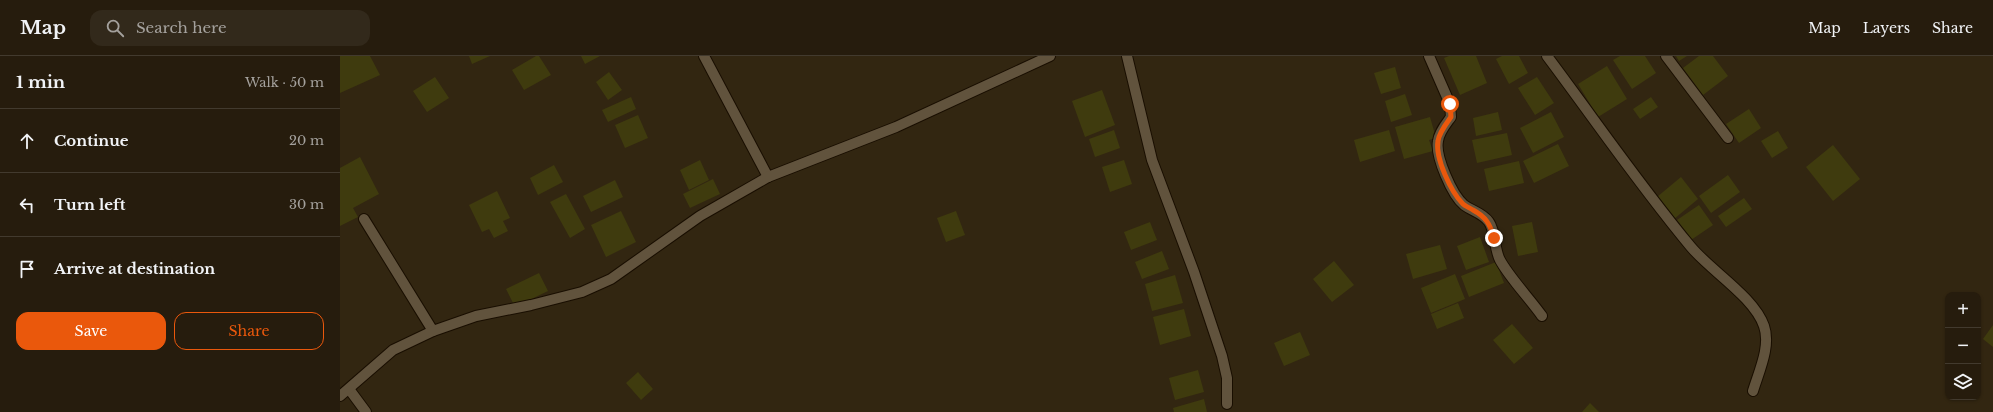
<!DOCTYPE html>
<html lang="en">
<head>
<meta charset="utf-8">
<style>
  body { margin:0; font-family:"Libre Baskerville",serif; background:#32291b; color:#f1f3f6 }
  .controls { position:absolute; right:12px; bottom:12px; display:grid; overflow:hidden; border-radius:8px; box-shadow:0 1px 3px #0004 }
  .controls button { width:36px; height:36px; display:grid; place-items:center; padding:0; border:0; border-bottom:1px solid #423a2e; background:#261c0d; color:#f1f3f6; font:20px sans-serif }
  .stop { position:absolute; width:12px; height:12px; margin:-9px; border:3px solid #ea580c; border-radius:50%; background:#fff }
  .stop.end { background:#ea580c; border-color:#fff; box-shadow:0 1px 4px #0008 }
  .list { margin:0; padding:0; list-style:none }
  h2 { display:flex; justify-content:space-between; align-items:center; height:52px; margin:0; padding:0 16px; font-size:17px }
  h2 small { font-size:13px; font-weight:400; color:#a4a19d }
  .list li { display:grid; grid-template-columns:26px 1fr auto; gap:12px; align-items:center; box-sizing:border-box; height:64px; padding:0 16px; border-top:1px solid #423a2e }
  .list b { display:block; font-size:15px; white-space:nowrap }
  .list em { font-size:13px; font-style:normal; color:#a4a19d }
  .actions { display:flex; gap:8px; padding:12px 16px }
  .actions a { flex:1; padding:9px 0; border:1px solid #ea580c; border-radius:12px; text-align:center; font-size:14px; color:#ea580c }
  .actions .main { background:#ea580c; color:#fff }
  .icon { flex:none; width:22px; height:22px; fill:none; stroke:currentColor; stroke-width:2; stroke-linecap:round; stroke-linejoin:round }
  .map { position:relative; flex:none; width:1653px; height:356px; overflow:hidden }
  header { display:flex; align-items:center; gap:24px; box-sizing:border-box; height:56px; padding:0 20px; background:#261c0d; border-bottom:1px solid #423a2e }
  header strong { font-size:19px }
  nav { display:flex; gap:22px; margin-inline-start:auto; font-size:14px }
  .search { width:280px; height:36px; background:#32291b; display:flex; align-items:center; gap:10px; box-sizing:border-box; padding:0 14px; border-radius:12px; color:#a4a19d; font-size:15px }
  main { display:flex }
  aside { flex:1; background:#261c0d }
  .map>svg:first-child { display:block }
  .building { fill:#3f3b0e }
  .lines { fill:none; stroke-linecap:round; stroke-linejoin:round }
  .service-casing { stroke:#190e00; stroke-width:12 }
  .minor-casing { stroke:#190e00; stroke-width:12 }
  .service { stroke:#61533d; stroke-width:10 }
  .minor { stroke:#61533d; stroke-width:10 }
  .route { stroke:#ea580c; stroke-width:5 }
</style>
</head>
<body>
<header>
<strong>Map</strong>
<div class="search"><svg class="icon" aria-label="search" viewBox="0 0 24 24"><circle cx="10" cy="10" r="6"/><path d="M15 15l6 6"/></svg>Search here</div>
<nav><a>Map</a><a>Layers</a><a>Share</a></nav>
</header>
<main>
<aside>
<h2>1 min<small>Walk · 50 m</small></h2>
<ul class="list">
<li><svg class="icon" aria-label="ahead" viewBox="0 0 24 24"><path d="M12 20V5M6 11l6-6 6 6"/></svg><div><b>Continue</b></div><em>20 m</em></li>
<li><svg class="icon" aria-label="left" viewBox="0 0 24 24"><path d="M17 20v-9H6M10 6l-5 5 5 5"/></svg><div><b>Turn left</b></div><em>30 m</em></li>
<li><svg class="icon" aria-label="arrive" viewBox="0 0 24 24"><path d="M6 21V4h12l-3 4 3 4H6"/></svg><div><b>Arrive at destination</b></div></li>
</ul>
<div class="actions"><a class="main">Save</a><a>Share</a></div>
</aside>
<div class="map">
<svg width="1653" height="356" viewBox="0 0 1653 356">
  <rect width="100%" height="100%" fill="#322611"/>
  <g class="building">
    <path d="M 0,0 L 30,0 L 40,19 L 0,37 Z"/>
    <path d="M 129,0 L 150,0 L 132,8 Z"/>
    <path d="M 196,0 L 199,0 L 211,19 L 184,34 L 172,14 Z"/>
    <path d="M 241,0 L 260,0 L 245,8 Z"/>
    <path d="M 1109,0 L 1136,0 L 1147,27 L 1120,39 L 1104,2 Z"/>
    <path d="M 1162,0 L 1179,0 L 1188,17 L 1169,28 L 1156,3 Z"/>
    <path d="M 1280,0 L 1305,0 L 1316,17 L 1292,33 L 1273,4 Z"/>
    <path d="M 1336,0 L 1347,0 L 1339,5 Z"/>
    <path d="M 1359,0 L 1373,0 L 1388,20 L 1363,39 L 1343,12 Z"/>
    <path d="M 1267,10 L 1287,43 L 1258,61 L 1238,28 Z"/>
    <path d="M 1055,11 L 1061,32 L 1041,38 L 1034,17 Z"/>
    <path d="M 269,16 L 282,34 L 268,44 L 256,26 Z"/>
    <path d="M 95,21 L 109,42 L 87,56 L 73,35 Z"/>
    <path d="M 1197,21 L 1214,47 L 1195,59 L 1178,32 Z"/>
    <path d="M 762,34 L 775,69 L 745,81 L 732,45 Z"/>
    <path d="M 1065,38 L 1072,59 L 1051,66 L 1045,45 Z"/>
    <path d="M 291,41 L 296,53 L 268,66 L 262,54 Z"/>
    <path d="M 1311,41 L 1318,51 L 1300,63 L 1293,53 Z"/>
    <path d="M 1409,53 L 1421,72 L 1399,87 L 1386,68 Z"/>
    <path d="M 1158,56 L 1162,74 L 1136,80 L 1133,62 Z"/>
    <path d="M 1211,56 L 1224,81 L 1193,97 L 1180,72 Z"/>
    <path d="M 298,59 L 308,82 L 285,92 L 275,69 Z"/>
    <path d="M 1090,61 L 1096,82 L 1089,84 L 1093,95 L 1064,103 L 1055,71 Z"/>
    <path d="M 774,74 L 780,92 L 755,101 L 749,83 Z"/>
    <path d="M 1049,74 L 1055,95 L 1020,106 L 1014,84 Z"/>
    <path d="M 1438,75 L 1448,92 L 1432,102 L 1421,85 Z"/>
    <path d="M 1167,77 L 1172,99 L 1137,107 L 1132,84 Z"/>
    <path d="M 1218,88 L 1229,110 L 1194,127 L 1183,105 Z"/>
    <path d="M 1493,89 L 1520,123 L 1493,145 L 1466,111 Z"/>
    <path d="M 20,101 L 39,138 L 13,152 L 18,161 L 0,170 L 0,112 Z"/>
    <path d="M 360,104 L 369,124 L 349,134 L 340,114 Z"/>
    <path d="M 784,104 L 792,128 L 770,136 L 762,111 Z"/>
    <path d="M 1179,105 L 1184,127 L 1149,135 L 1144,113 Z"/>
    <path d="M 214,109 L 223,126 L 198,139 L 190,122 Z"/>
    <path d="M 1388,119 L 1400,136 L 1371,157 L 1359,140 Z"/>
    <path d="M 1341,121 L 1358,143 L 1334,163 L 1317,141 Z"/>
    <path d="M 373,123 L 380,138 L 350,152 L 343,138 Z"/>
    <path d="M 275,124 L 283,141 L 251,156 L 243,140 Z"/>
    <path d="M 157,135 L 170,162 L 163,165 L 168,175 L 154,182 L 149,173 L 142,176 L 129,149 Z"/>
    <path d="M 226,138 L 245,173 L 230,182 L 210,146 Z"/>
    <path d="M 1404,142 L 1412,153 L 1386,171 L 1378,160 Z"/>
    <path d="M 1359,149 L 1373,169 L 1351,184 L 1337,164 Z"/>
    <path d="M 281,155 L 296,186 L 266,201 L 251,169 Z"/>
    <path d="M 616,155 L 625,179 L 606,186 L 597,162 Z"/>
    <path d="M 810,166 L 817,184 L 791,194 L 784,176 Z"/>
    <path d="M 1192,166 L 1198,196 L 1178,200 L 1172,170 Z"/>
    <path d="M 1140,181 L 1149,206 L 1126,214 L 1117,190 Z"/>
    <path d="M 1100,189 L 1107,213 L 1073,223 L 1066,198 Z"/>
    <path d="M 822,195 L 829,213 L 802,223 L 795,206 Z"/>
    <path d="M 994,205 L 1014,229 L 992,246 L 973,223 Z"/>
    <path d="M 1156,206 L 1164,227 L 1129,241 L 1121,220 Z"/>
    <path d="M 199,217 L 208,235 L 175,251 L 166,233 Z"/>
    <path d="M 1115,218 L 1125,243 L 1091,257 L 1081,232 Z"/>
    <path d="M 835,219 L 843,247 L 812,255 L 805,228 Z"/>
    <path d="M 1118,247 L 1124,262 L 1097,273 L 1091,258 Z"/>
    <path d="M 844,253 L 851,280 L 820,289 L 813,261 Z"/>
    <path d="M 1172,268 L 1193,292 L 1174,308 L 1153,284 Z"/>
    <path d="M 1653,269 L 1653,291 L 1643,283 Z"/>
    <path d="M 960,276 L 970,299 L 944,310 L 934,287 Z"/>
    <path d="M 858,314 L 864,336 L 835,344 L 829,322 Z"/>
    <path d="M 298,316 L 313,333 L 301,344 L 286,327 Z"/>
    <path d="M 864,343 L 867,356 L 834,356 L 833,352 Z"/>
    <path d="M 1250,347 L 1259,356 L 1242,356 Z"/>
  </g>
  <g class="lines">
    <g class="service-casing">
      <g id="service">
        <path d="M 364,0 L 428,121"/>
        <path d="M 24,163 L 93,275"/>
      </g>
    </g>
    <g class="minor-casing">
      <g id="minor">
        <path d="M 787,0 L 812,104 L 854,216 L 882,300 L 887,322 L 887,348"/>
        <path d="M 1089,0 L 1110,48 L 1111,61 C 1106,68 1099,76 1098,85 C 1095,100 1112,139 1124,149 C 1132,155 1143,157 1149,166 C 1156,176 1154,193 1160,204 C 1169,221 1190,243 1202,260"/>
        <path d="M 1207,0 C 1255,64 1300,130 1351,191 C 1371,215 1414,241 1424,270 C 1431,290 1419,315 1413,335"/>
        <path d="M 1326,0 L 1388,82"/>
        <path d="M 9,333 L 26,356"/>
        <path d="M 0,340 L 53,294 L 93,275 L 136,260 L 191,249 L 242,236 L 271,223 L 360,160 L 428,121 L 556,71 L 710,0"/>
      </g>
    </g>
    <use href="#service" class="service"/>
    <use href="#minor" class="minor"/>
  </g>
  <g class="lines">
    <path class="route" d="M 1110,48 L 1111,61 C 1106,68 1099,77 1098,85 C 1095,102 1111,136 1123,148 C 1125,150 1130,152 1133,154 C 1146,161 1150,168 1154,182"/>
  </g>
</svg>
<div class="controls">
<button>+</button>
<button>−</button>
<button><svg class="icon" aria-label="layers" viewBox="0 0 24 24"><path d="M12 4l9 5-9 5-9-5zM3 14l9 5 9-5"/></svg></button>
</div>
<div class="stop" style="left:1110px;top:48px"></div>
<div class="stop end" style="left:1154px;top:182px"></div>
</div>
</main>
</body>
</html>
